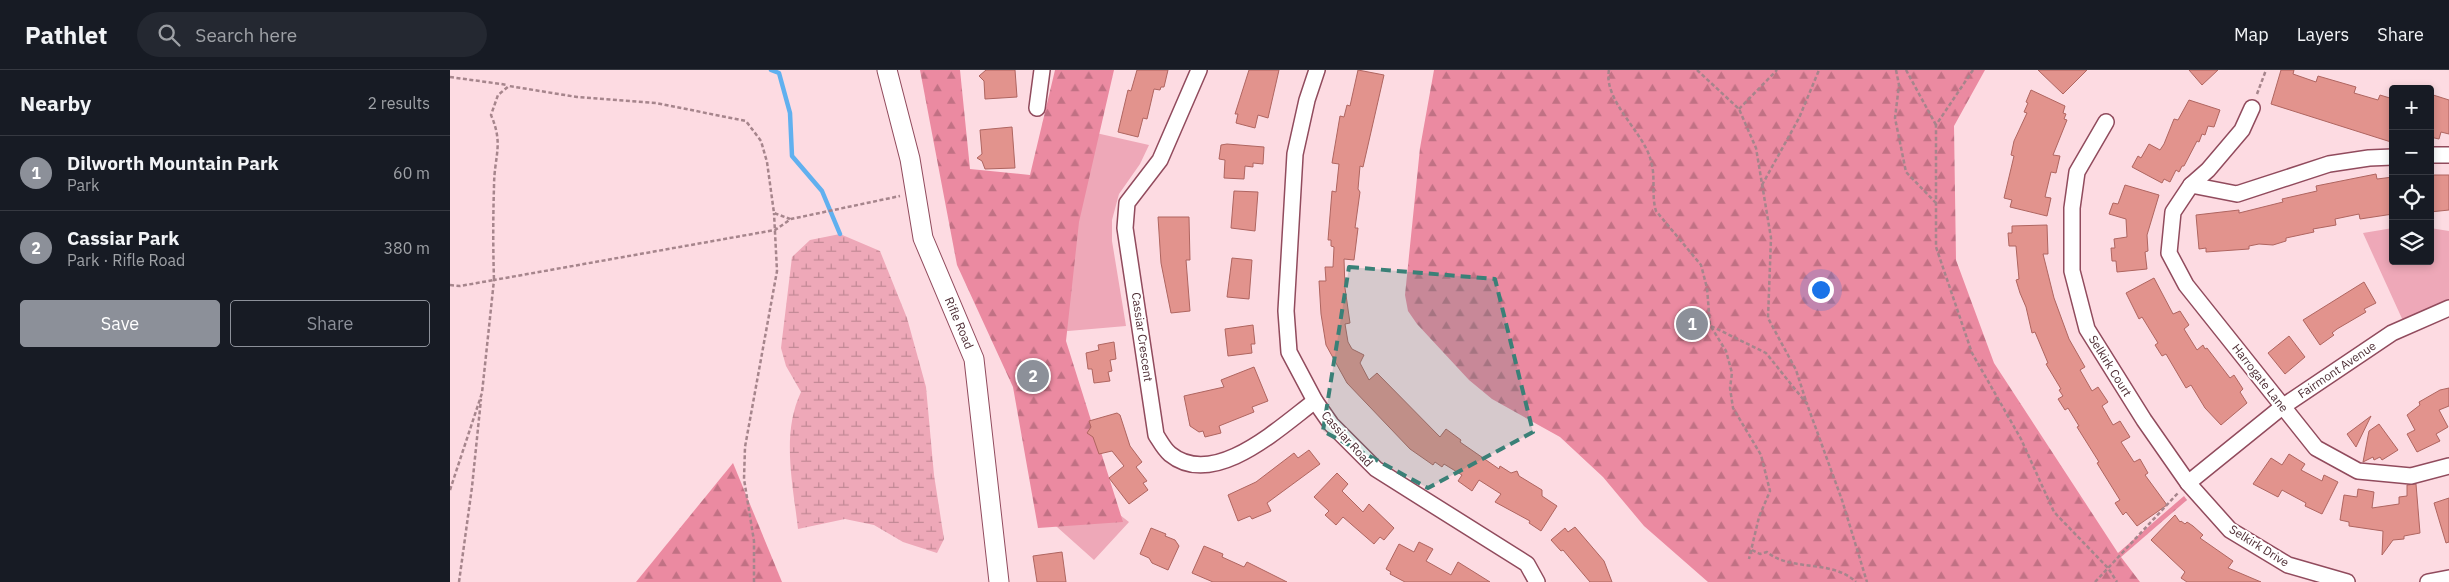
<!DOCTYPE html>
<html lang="en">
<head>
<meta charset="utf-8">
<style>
  body { margin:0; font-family:"IBM Plex Sans",sans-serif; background:#242831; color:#f1f3f6 }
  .controls { position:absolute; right:15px; top:15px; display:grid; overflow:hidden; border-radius:5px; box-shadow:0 2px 8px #0003 }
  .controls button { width:45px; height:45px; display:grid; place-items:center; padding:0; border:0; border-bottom:1px solid #363941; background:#171b24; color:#f1f3f6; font:25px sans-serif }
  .you { position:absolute; left:1370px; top:219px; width:18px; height:18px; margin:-12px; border:4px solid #fff; border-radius:50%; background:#1a73e8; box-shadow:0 0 0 8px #1a73e833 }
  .badge { display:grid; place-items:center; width:32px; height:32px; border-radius:50%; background:#8c9099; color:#fff; font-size:16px; font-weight:700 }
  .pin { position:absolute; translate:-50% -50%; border:2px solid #fff; box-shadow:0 1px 5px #0006 }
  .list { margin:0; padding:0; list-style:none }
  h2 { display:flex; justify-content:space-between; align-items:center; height:65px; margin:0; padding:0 20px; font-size:21px }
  h2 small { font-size:16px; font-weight:400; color:#9ea1a6 }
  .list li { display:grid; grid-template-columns:32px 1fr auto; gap:15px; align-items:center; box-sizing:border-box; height:75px; padding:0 20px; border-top:1px solid #363941 }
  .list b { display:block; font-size:19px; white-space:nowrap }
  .list p { margin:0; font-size:16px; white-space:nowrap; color:#9ea1a6 }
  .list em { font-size:16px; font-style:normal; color:#9ea1a6 }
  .actions { display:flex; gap:10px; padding:15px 20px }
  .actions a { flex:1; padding:11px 0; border:1px solid #8c9099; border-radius:5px; text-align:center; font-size:18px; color:#8c9099 }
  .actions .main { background:#8c9099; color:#fff }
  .icon { flex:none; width:28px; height:28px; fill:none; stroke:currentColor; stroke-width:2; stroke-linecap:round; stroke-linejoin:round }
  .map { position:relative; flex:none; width:1999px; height:512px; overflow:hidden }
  header { display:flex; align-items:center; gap:30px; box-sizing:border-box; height:70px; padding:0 25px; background:#171b24; border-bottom:1px solid #363941 }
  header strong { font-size:24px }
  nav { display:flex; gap:28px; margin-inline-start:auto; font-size:18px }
  .search { width:350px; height:45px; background:#242831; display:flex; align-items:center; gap:12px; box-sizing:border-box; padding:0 18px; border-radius:28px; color:#9ea1a6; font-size:19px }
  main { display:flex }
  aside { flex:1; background:#171b24 }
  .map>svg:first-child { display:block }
  .green { fill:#eea8b8 }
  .forest { fill:url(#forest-firs) }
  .wetland { fill:url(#wetland-marsh) }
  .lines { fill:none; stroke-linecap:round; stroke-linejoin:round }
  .stream { stroke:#61b0ef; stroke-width:4.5 }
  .building { fill:#e2938d; stroke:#af6560 }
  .minor-casing { stroke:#914b5d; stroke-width:18 }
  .tertiary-casing { stroke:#914b5d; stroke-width:21 }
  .path { stroke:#a6858c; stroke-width:2.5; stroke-dasharray:4 2.5; stroke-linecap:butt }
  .minor { stroke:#fff; stroke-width:15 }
  .tertiary { stroke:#fff; stroke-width:19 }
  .marked { fill:#3a8077; fill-opacity:0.2; stroke:#3a8077; stroke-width:4; stroke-dasharray:10 6; stroke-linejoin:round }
  .labels { text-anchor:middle; stroke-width:4; stroke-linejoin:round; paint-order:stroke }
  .street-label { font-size:12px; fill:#4e2e35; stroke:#fff }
</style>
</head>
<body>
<header>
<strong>Pathlet</strong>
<div class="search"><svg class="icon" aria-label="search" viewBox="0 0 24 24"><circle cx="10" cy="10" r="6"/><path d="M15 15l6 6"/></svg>Search here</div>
<nav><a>Map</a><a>Layers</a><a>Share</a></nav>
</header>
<main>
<aside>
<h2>Nearby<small>2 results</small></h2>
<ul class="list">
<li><span class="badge">1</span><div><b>Dilworth Mountain Park</b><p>Park</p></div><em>60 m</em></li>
<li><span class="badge">2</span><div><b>Cassiar Park</b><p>Park · Rifle Road</p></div><em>380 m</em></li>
</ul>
<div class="actions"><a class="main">Save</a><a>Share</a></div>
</aside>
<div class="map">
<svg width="1999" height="512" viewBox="0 0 1999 512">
  <defs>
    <pattern id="forest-firs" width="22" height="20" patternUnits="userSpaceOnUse" patternTransform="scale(1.25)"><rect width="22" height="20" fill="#eb8aa1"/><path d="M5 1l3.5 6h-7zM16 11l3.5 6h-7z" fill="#c17184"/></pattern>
    <pattern id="wetland-marsh" width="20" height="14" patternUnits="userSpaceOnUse" patternTransform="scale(1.25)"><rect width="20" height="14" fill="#eea8b8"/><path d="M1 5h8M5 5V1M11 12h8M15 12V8" fill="none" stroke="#c38996"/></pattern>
  </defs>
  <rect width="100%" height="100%" fill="#fddbe2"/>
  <g class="green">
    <path d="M 593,51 L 699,75 L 690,94 L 669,124 L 662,150 L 662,171 L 676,256 L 595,263 L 622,408 L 679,452 L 644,490 L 588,440 L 579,157 Z"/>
    <path d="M 1943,158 L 1943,191 L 1980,191 L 1980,158 L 1999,161 L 1999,232 L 1954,253 L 1913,163 Z"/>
  </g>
  <g class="forest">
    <path d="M 470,0 L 510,0 L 520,99 L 580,105 L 605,0 L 664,0 L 629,152 L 616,271 L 673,452 L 588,458 L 563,317 L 507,195 Z"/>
    <path d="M 984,0 L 1535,0 L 1504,56 L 1506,190 L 1544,293 L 1668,483 L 1734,426 L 1737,430 L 1671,487 L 1690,512 L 1258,512 L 1194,456 L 1153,407 L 1110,367 L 1042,329 L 1019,310 L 967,254 L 958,241 L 955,225 L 970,78 Z"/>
    <path d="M 283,393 L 332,512 L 186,512 Z"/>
  </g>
  <path class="wetland" d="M 390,164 L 430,181 L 457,248 L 476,317 L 484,405 L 494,469 L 487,483 L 453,472 L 424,455 L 395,449 L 348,459 C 343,414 331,364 351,322 L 336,296 L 331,278 L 342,187 L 360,170 Z"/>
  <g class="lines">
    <path class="stream" d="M 321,0 L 329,3 L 340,43 L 342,86 L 372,121 L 390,164"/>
  </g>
  <g class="building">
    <path d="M 536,0 L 565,0 L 567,27 L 535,29 L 534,11 L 529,6 Z"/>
    <path d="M 687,0 L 718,0 L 714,17 L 711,17 L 710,20 L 704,19 L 697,49 L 693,48 L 688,67 L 668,62 L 678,20 L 681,21 Z"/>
    <path d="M 799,0 L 829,0 L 818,48 L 808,45 L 805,58 L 786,53 L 788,44 L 785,44 Z"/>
    <path d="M 908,0 L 934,5 L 913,97 L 910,96 L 908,119 L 910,122 L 905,158 L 908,158 L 904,190 L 894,189 L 895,218 L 900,253 L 895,254 L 898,272 L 902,279 L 914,285 L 910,293 L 919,310 L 927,303 L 990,367 L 996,359 L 1011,370 L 1010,372 L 1049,399 L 1050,396 L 1061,403 L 1067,401 L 1069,406 L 1092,420 L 1092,426 L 1107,436 L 1091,461 L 1079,453 L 1080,451 L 1045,432 L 1051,424 L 1029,410 L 1022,421 L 1008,411 L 1012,405 L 994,394 L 992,397 L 985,392 L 983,395 L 960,379 L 897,313 L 876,275 L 871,244 L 869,211 L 876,211 L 875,197 L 883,197 L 884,177 L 881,176 L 881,170 L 878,170 L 882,121 L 886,122 L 889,94 L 882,93 L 890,46 L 894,47 L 897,35 L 900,36 Z"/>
    <path d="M 1588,0 L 1637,0 L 1613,24 Z"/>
    <path d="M 1739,0 L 1768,0 L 1752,15 Z"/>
    <path d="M 1831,0 L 1844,0 L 1843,4 L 1866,12 L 1868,6 L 1906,17 L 1904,23 L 1928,30 L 1930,25 L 1943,29 L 1941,72 L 1821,34 Z"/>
    <path d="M 1581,20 L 1615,36 L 1613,43 L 1616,44 L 1614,49 L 1617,50 L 1603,85 L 1610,86 L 1606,103 L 1601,102 L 1595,127 L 1601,128 L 1597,146 L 1560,137 L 1562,130 L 1554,128 L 1564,86 L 1561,85 L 1564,71 L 1577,43 L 1574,42 L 1578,33 L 1576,32 Z"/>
    <path d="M 1980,24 L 1999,30 L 1999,64 L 1991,62 L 1989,69 L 1980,67 Z"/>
    <path d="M 1739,30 L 1770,40 L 1764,57 L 1758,56 L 1755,65 L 1752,64 L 1749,72 L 1747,71 L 1734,96 L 1732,96 L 1729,102 L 1726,100 L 1720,112 L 1714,109 L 1712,113 L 1682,97 L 1688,86 L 1691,88 L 1699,74 L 1710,80 L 1714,74 L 1724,49 L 1728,50 Z"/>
    <path d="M 562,57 L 565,98 L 535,99 L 532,91 L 527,88 L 532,84 L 530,60 Z"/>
    <path d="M 777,74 L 814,77 L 813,94 L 803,93 L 803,97 L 795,96 L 794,109 L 774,108 L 775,90 L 769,89 L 771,75 Z"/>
    <path d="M 1926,104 L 1927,109 L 1943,107 L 1943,144 L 1910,149 L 1909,144 L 1885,149 L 1886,155 L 1863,159 L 1864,162 L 1836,168 L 1836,171 L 1823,175 L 1809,174 L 1799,176 L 1799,179 L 1756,182 L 1756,178 L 1749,179 L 1746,145 L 1789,140 L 1789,143 L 1833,132 L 1832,129 L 1867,121 L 1866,116 Z"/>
    <path d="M 1980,105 L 1999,105 L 1999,140 L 1980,142 Z"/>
    <path d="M 1675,115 L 1709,125 L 1697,165 L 1698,181 L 1695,182 L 1697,199 L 1667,202 L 1666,191 L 1662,191 L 1661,178 L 1665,178 L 1664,169 L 1677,167 L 1676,149 L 1659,144 L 1663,133 L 1668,134 Z"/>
    <path d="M 784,121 L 808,122 L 805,161 L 781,158 Z"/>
    <path d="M 708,147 L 739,147 L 740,190 L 736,190 L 740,241 L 721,243 L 711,193 Z"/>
    <path d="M 1597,155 L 1598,184 L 1593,184 L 1604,228 L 1619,269 L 1635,297 L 1630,300 L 1642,321 L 1648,317 L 1658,332 L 1652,336 L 1663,355 L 1670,351 L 1680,367 L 1671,372 L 1684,392 L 1690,389 L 1698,403 L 1695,405 L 1717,435 L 1687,456 L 1676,442 L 1673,445 L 1665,433 L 1670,430 L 1647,393 L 1649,392 L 1627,357 L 1629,356 L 1618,338 L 1615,340 L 1608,329 L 1613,326 L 1609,320 L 1611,319 L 1596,294 L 1598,293 L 1585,262 L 1582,263 L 1576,237 L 1570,223 L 1566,210 L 1569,209 L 1566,176 L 1559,176 L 1558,163 L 1562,163 L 1562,156 Z"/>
    <path d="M 782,188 L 802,190 L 799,229 L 777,227 Z"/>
    <path d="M 1704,208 L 1723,244 L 1730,241 L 1739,255 L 1734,259 L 1747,280 L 1753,275 L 1755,279 L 1757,278 L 1780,308 L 1784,305 L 1793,319 L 1790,322 L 1797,333 L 1771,355 L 1755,338 L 1741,315 L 1736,318 L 1716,284 L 1712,286 L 1705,275 L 1708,273 L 1692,247 L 1689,249 L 1676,223 Z"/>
    <path d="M 1914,212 L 1926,233 L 1914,239 L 1916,242 L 1887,259 L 1882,263 L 1884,265 L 1870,275 L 1853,250 Z"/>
    <path d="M 803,255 L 805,274 L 801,274 L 802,283 L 778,286 L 775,259 Z"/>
    <path d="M 1839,266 L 1855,287 L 1835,304 L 1818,283 Z"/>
    <path d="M 664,272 L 666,289 L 660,290 L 662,301 L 658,302 L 660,311 L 644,313 L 642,299 L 638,299 L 636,283 L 649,280 L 648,275 Z"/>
    <path d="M 804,297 L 818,331 L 802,337 L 804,342 L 769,356 L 771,363 L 755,367 L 753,361 L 749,362 L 740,356 L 734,326 L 774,317 L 771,310 Z"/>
    <path d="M 1999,318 L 1999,336 L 1989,340 L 1998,357 L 1986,364 L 1990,371 L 1967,382 L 1957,364 L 1965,360 L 1957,345 L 1970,335 L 1969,332 L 1990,320 Z"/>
    <path d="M 667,343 L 670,345 L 680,376 L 692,392 L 686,397 L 697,411 L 693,413 L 698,420 L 679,434 L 659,408 L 674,396 L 662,381 L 649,384 L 643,367 L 637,363 L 641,357 L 639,351 Z"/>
    <path d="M 1921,346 L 1906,377 L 1897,364 Z"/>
    <path d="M 1929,354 L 1948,380 L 1932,390 L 1930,387 L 1924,390 L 1923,387 L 1913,392 L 1919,361 Z"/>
    <path d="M 859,380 L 870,394 L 817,433 L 821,441 L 802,449 L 800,446 L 788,451 L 778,425 L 806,412 L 844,383 L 848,388 Z"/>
    <path d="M 1839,384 L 1855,394 L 1851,400 L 1872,411 L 1874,405 L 1888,412 L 1872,444 L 1855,436 L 1856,433 L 1832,420 L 1828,427 L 1803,414 L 1821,388 L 1832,395 Z"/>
    <path d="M 887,403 L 898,414 L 892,421 L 913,442 L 919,434 L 944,458 L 934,470 L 930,467 L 924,474 L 893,447 L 886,455 L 875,445 L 879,441 L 864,427 Z"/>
    <path d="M 1966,414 L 1970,463 L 1954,466 L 1954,469 L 1943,470 L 1932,485 L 1933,461 L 1899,456 L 1899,452 L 1890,450 L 1894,425 L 1907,427 L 1908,419 L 1924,422 L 1922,438 L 1949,434 L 1949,427 L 1957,426 L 1957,415 Z"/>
    <path d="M 1999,428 L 1999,472 L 1996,473 L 1984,433 Z"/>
    <path d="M 1725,445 L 1730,452 L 1731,451 L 1735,454 L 1737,452 L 1743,456 L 1753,465 L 1750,468 L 1783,491 L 1778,498 L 1811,512 L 1737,512 L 1731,508 L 1735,502 L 1701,470 Z"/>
    <path d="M 1125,457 L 1154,491 L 1162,512 L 1140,512 L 1113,480 L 1111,481 L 1101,470 L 1115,458 L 1118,462 Z"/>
    <path d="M 701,458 L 716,464 L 715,466 L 725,470 L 729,476 L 718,500 L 702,493 L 699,488 L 690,484 Z"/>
    <path d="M 969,472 L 983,479 L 976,491 L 1001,505 L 1008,492 L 1040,512 L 955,512 L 940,504 L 941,502 L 936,499 L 949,474 L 964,482 Z"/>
    <path d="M 754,476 L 773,484 L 772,487 L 794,497 L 797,492 L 837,512 L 763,512 L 742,503 Z"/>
    <path d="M 612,482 L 616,512 L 587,512 L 583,486 Z"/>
  </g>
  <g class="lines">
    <g class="minor-casing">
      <g id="minor">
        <path d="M 749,0 L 710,90 L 677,133 L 675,158 L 706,365 C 710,371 714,379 720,384 C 764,420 830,357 865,331"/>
        <path d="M 867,0 L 857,30 L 845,84 L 836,241 L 839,282 L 865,331 L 881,354 L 926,399 L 1077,494 L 1087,512"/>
        <path d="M 587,38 L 592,0"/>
        <path d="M 1802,38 L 1792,60 L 1758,100 L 1741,115 L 1723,142 L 1719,183 L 1736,215 L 1866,378 L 1908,401 L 1961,406 L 1999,396"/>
        <path d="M 1656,52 L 1627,102 L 1622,138 L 1622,201 L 1637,259 L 1694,350 L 1738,413 L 1780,460 L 1838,495 L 1897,512"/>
        <path d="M 1980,85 L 1999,85"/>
        <path d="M 1741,115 L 1787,124 L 1879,94 L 1919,88 L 1943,87"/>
        <path d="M 1738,413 L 1832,337 L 1942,263 L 1999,238"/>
        <path d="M 1978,512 L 1999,508"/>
      </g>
    </g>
    <g class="tertiary-casing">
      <path id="tertiary" d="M 437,0 L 460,89 L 473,168 L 524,289 L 549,512"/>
    </g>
    <g class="path">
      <path d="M 1159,0 C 1153,31 1194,62 1201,91 C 1206,108 1201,125 1206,141 L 1251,195 L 1257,218 L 1260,255 L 1276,281 L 1282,303 L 1280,318 L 1283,338 L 1311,385 L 1320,421 L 1309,447 L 1299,489"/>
      <path d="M 1247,0 L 1289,39 L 1306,78 L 1321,168 L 1318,248 L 1346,300 L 1357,334"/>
      <path d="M 1446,0 L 1449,15 L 1445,48 L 1456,102 L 1486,133"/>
      <path d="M 1456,0 L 1486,55"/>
      <path d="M 1523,0 L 1486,55 L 1486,177 L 1522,283 L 1571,369 L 1604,442 L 1658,498 L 1667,512"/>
      <path d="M 0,7 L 58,15"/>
      <path d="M 1807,24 L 1816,0"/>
      <path d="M 1289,39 L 1327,0"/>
      <path d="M 1312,115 L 1349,48 L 1369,0"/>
      <path d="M 0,215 L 10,216 L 44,210 C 43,179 43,148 44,117 C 44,86 54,75 41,45 L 48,25 L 59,16 L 127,27 L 206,33 L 296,51 L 311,71 L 317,92 L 324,143 L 340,149"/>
      <path d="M 1261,256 L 1316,283 L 1357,334 L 1392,430 L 1417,512"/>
      <path d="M 0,420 L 32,323 L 44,210 L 325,160 L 341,149 L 450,126"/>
      <path d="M 1302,480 L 1310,484 L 1317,482 C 1341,502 1382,489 1406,512"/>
      <path d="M 9,512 L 22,417 L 31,329"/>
      <path d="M 304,512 L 304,471 L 294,409 L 295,377 L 327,201 L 324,143"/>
      <path d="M 1645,512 L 1728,423"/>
    </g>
    <use href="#minor" class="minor"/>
    <use href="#tertiary" class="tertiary"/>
  </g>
  <path class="marked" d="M 899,197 L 1045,209 L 1083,362 L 978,418 L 873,361 Z"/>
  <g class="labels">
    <g class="street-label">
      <text transform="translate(509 253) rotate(67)" y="4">Rifle Road</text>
      <text transform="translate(692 267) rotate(82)" y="4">Cassiar Crescent</text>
      <text transform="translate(1660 296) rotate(58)" y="4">Selkirk Court</text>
      <text transform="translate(1887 300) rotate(-34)" y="4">Fairmont Avenue</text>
      <text transform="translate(1810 308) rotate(52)" y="4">Harrogate Lane</text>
      <text transform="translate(897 369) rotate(48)" y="4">Cassiar Road</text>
      <text transform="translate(1809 476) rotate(32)" y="4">Selkirk Drive</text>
    </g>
  </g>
</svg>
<div class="controls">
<button>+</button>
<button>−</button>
<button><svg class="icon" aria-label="locate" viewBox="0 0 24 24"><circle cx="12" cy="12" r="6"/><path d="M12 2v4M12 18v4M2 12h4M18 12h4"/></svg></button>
<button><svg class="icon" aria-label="layers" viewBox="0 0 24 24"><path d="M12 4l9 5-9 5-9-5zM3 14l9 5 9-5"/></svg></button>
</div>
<div class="you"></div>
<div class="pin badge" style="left:1242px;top:254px">1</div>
<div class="pin badge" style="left:583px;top:306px">2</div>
</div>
</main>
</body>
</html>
